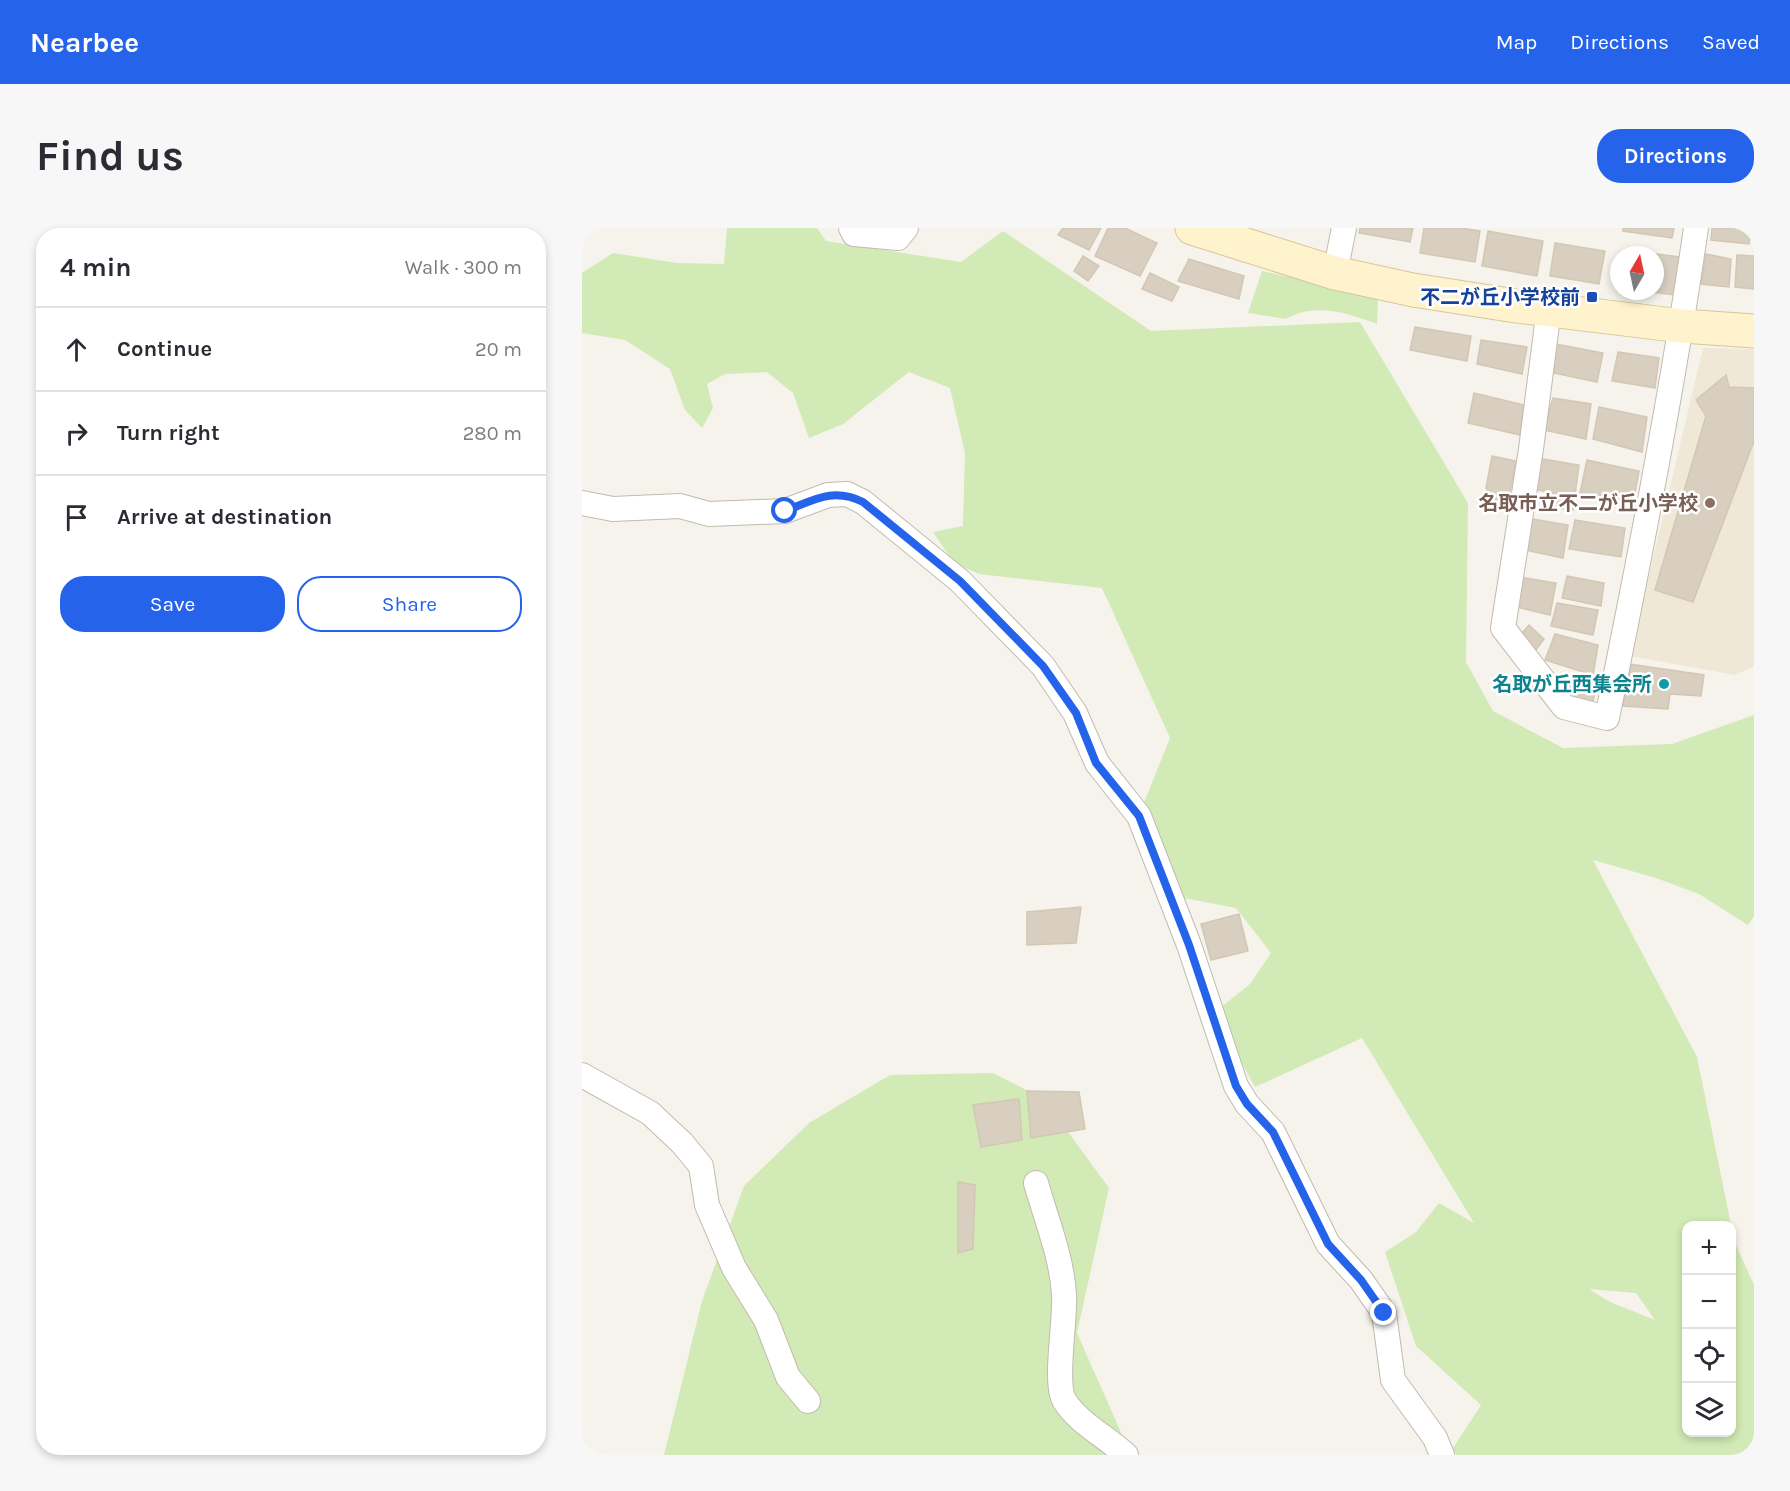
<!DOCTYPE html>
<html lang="en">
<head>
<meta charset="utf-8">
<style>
  body { margin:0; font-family:Karla,"Noto Sans JP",sans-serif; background:#f7f7f7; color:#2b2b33 }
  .controls { position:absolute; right:18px; bottom:18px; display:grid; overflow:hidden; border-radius:12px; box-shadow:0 3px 9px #0003 }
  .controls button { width:54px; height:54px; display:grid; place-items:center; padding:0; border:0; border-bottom:2px solid #e1e1e2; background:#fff; color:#2b2b33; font:30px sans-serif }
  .compass { position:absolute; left:1028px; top:18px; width:54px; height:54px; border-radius:50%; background:#fff; box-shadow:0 3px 9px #0003; rotate:9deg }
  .stop { position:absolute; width:18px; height:18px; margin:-14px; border:4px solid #2563eb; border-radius:50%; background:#fff }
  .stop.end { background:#2563eb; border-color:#fff; box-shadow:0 2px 6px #0008 }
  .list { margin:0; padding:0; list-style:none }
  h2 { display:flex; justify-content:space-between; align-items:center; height:78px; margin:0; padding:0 24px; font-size:26px }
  h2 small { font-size:20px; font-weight:400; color:#7c7c81 }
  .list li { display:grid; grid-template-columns:39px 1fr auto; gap:18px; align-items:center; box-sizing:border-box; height:84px; padding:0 24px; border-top:2px solid #e1e1e2 }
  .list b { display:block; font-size:22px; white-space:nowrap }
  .list em { font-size:20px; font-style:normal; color:#7c7c81 }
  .actions { display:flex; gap:12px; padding:18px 24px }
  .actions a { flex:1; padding:14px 0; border:2px solid #2563eb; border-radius:24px; text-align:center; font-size:21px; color:#2563eb }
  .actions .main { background:#2563eb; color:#fff }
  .icon { flex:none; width:33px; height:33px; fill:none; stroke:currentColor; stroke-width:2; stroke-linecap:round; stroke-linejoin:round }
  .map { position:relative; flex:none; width:1172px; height:1227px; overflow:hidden; border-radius:24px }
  header { display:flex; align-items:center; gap:36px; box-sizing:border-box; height:84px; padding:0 30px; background:#2563eb; color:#fff }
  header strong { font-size:28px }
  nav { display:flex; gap:33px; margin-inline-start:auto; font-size:21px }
  .intro { display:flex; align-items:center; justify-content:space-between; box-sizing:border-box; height:144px; padding:0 36px }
  h1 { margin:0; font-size:42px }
  .button { padding:15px 27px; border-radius:24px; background:#2563eb; color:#fff; font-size:21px; font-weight:700 }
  main { display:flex; gap:36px; padding:0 36px }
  aside { flex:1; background:#fff; border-radius:24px; box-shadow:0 3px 9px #0003 }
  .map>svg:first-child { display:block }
  .education { fill:#efe8d6 }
  .green { fill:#d2eab5; fill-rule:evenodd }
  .building { fill:#d8cfc1; stroke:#d3c7b4; stroke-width:1.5 }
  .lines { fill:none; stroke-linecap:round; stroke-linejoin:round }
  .street-casing { stroke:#c2bbae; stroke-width:26 }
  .secondary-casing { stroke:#d6c79b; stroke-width:35 }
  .street { stroke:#fff; stroke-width:24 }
  .secondary { stroke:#fff3cd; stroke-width:33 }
  .route { stroke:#2563eb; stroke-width:8 }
  .transit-dot { fill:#1a4fb4; stroke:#fff; stroke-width:2 }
  .education-dot { fill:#8d6e63; stroke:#fff; stroke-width:2 }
  .culture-dot { fill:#0f9aa8; stroke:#fff; stroke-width:2 }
  .labels { text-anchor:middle; stroke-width:5; stroke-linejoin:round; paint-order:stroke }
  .transit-label { font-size:20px; font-weight:bold; fill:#164399; stroke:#fff; text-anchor:end }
  .education-label { font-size:20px; font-weight:bold; fill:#785e54; stroke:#fff; text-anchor:end }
  .culture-label { font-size:20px; font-weight:bold; fill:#0d838f; stroke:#fff; text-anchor:end }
</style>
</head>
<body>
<header>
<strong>Nearbee</strong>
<nav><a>Map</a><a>Directions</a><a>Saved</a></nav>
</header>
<div class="intro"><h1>Find us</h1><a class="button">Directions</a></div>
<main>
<aside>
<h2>4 min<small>Walk · 300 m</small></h2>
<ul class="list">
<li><svg class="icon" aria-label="ahead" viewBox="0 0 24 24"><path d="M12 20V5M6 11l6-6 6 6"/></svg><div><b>Continue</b></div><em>20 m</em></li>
<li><svg class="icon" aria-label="right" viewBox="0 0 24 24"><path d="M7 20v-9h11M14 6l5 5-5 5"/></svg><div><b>Turn right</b></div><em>280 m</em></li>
<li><svg class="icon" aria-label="arrive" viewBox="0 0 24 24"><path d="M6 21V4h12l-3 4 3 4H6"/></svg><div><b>Arrive at destination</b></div></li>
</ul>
<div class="actions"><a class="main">Save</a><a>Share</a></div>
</aside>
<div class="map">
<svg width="1172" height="1227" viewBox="0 0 1172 1227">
  <rect width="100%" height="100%" fill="#f6f3ec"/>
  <path class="education" d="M 1121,120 L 1172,121 L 1172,438 L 1153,447 L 1048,428 Z"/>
  <g class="green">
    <path d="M 145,0 L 235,0 L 244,13 L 379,34 L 421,3 L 569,103 L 778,94 L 886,275 L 884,434 L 911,483 L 981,520 L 1090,516 L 1172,487 L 1172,688 L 1166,697 L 1117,666 L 1074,650 L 1011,632 L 1115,829 L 1149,997 L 1104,998 L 1104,1204 L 1150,1204 L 1150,1002 L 1152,1013 L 1172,1057 L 1172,1226 L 1170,1224 L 1171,1227 L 874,1227 L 871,1220 L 899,1177 L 834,1118 L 803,1024 L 834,1004 L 857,975 L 892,995 L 780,810 L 673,859 L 632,785 L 668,756 L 689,725 L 654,680 L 602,670 L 561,577 L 588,510 L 520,360 L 397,346 L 372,335 L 351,304 L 381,298 L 383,225 L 368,160 L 327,144 L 261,196 L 227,210 L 211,165 L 185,144 L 143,146 L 125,156 L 131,180 L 120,200 L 103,182 L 88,141 L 43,112 L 0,105 L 0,45 L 31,25 L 95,35 L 142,36 ZM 1007,1061 L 1054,1065 L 1073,1092 L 1028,1074 Z"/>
    <path d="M 680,43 L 796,69 L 795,96 C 766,85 733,74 704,91 L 666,85 Z"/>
    <path d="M 411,845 L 462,871 L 527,960 L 495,1105 L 549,1227 L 82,1227 L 120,1073 L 162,958 L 227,895 L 308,847 Z"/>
  </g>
  <g class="building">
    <path d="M 481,0 L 519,0 L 507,22 L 476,7 Z"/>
    <path d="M 526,0 L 543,0 L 575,15 L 558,48 L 513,28 Z"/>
    <path d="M 778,0 L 831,0 L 828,14 L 777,5 Z"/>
    <path d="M 842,0 L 878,0 L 898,3 L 893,34 L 838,25 Z"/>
    <path d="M 1041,0 L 1092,0 L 1090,10 L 1041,3 Z"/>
    <path d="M 1130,0 L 1172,0 L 1172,10 L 1168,10 L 1167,16 L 1129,12 Z"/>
    <path d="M 906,3 L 961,13 L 955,48 L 900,38 Z"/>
    <path d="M 973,15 L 1023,23 L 1017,56 L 968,48 Z"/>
    <path d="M 1050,23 L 1098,29 L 1093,67 L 1062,63 L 1073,63 L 1073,27 L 1050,27 Z"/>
    <path d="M 1124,26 L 1149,31 L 1147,59 L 1119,56 Z"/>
    <path d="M 1155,27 L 1172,28 L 1172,61 L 1153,59 Z"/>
    <path d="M 501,28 L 517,38 L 506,53 L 492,43 Z"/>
    <path d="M 607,31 L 662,48 L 657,71 L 596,53 Z"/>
    <path d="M 568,45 L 597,59 L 590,73 L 560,61 Z"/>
    <path d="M 833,99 L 889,108 L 885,133 L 828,122 Z"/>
    <path d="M 899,112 L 945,119 L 940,146 L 895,136 Z"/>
    <path d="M 974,116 L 1021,125 L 1015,154 L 967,144 Z"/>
    <path d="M 1036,124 L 1077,130 L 1073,160 L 1030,153 Z"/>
    <path d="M 1144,147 L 1147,159 L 1172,160 L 1172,213 L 1111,374 L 1073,362 L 1124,188 L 1114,172 Z"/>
    <path d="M 892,165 L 942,177 L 938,207 L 886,195 Z"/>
    <path d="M 971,170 L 1009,176 L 1004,211 L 962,202 Z"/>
    <path d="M 1017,179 L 1065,189 L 1060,224 L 1011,211 Z"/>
    <path d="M 910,228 L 934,233 L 925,279 L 917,278 L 904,260 Z"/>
    <path d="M 955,230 L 997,237 L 991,282 L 974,280 L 977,267 L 948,260 Z"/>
    <path d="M 1005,232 L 1057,243 L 1051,275 L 998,265 Z"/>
    <path d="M 945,290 L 986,297 L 981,330 L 938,321 Z"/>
    <path d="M 993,292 L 1043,300 L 1039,329 L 987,321 Z"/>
    <path d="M 985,348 L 1022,355 L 1019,378 L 980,370 Z"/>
    <path d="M 937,349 L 974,355 L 968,387 L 930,378 Z"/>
    <path d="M 975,375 L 1016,382 L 1011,407 L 969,398 Z"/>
    <path d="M 947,397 L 962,411 L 950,427 L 935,411 Z"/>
    <path d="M 973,406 L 1016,417 L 1011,447 L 963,432 Z"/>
    <path d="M 1047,436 L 1122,447 L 1119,468 L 1088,466 L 1086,481 L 1041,478 Z"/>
    <path d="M 982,456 L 1013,462 L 1011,474 L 980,466 Z"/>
    <path d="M 499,679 L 494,715 L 445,717 L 445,684 Z"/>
    <path d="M 657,686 L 666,723 L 629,732 L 619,696 Z"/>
    <path d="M 445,863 L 497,864 L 503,901 L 449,910 Z"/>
    <path d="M 437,871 L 440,912 L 399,919 L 391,877 Z"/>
    <path d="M 376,954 L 393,957 L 391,1021 L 376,1025 Z"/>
  </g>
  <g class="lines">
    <g class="street-casing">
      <g id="street">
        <path d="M 269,0 L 272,6 L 316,10 L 324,0"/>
        <path d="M 753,45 L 762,0"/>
        <path d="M 967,81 L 949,221 L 921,400 L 982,479 L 1025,490 C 1058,328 1090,165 1114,0"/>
        <path d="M 0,275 L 31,281 L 98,278 L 127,286 L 203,283 L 246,267 L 265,266 L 281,274 L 378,353 L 461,438 L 493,485 L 515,535 L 557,588 L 607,717 L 654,858 L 665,876 L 691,904 L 746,1016 L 779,1052 L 802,1085 L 811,1152 L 853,1210 L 860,1227"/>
        <path d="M 0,847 L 68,885 L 100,915 L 119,938 L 125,977 L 152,1040 L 184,1092 L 206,1149 L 226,1173"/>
        <path d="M 454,955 C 464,991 480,1029 482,1067 C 484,1090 472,1154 482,1172 C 496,1195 525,1209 544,1227"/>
      </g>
    </g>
    <g class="secondary-casing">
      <path id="secondary" d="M 610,0 L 753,45 L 831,62 L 934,78 L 1100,98 L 1172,103"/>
    </g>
    <use href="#street" class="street"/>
    <use href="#secondary" class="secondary"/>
  </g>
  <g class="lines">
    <path class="route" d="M 203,283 C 232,272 251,259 281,274 L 378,353 L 461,438 L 494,485 L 514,535 L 557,588 L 607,717 L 654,858 L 665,876 L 691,904 L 746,1016 L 779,1052 L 802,1085"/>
  </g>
  <rect class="transit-dot" x="1004" y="63" width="12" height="12" rx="3"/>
  <circle class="education-dot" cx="1128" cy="275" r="6"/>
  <circle class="culture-dot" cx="1082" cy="456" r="6"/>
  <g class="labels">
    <g class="transit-label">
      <text x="998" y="76">不二が丘小学校前</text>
    </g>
    <g class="education-label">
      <text x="1116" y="282">名取市立不二が丘小学校</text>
    </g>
    <g class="culture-label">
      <text x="1070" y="463">名取が丘西集会所</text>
    </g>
  </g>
</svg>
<div class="controls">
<button>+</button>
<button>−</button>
<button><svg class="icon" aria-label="locate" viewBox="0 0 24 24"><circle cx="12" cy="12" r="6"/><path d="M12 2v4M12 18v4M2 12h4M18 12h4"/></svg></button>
<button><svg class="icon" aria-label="layers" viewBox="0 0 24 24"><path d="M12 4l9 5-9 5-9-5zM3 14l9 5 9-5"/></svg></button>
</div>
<svg class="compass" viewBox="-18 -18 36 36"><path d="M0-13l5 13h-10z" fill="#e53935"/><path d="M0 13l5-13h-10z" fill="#7c7c81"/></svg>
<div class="stop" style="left:203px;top:283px"></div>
<div class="stop end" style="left:802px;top:1085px"></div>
</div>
</main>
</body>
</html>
